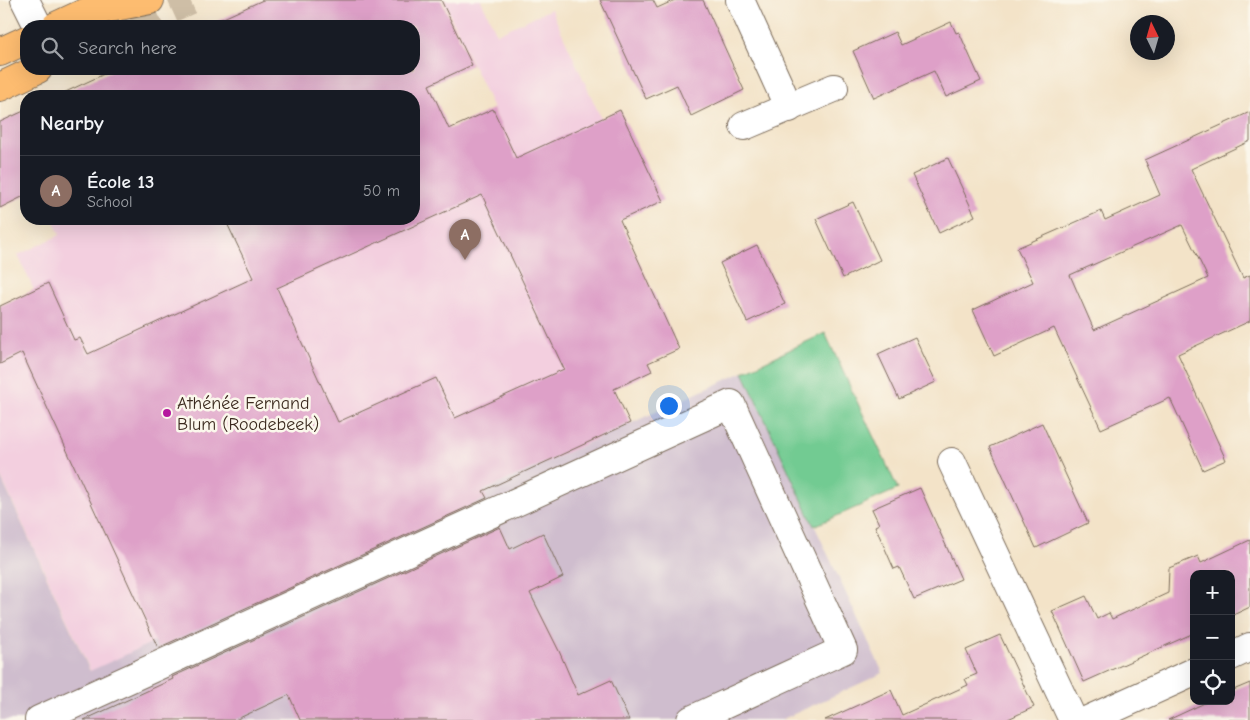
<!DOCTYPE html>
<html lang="en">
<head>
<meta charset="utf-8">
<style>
  body { margin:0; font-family:"Comic Neue",sans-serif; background:#242831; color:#f1f3f6 }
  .controls { position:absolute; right:15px; bottom:15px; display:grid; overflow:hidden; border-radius:10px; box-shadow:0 5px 20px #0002 }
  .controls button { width:45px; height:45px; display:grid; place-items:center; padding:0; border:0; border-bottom:1px solid #363941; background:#171b24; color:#f1f3f6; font:25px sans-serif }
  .compass { position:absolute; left:1130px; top:15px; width:45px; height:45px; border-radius:50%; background:#171b24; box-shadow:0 5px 20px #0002; rotate:355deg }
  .you { position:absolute; left:668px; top:405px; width:18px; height:18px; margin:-12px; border:4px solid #fff; border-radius:50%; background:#1a73e8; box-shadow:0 0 0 8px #1a73e833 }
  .badge { display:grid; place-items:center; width:32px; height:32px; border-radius:50%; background:#d690ce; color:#fff; font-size:16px; font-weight:700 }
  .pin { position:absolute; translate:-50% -41px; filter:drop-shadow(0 1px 2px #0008) }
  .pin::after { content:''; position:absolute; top:26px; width:18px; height:15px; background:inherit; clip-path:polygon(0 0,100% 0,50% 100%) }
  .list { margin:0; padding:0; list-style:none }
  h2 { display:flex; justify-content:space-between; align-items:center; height:65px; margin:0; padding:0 20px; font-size:21px }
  h2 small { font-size:16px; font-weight:400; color:#9ea1a6 }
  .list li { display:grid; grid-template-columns:32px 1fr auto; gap:15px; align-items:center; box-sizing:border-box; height:70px; padding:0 20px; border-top:1px solid #363941 }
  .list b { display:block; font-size:19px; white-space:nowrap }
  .list p { margin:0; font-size:16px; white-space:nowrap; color:#9ea1a6 }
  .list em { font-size:16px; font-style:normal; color:#9ea1a6 }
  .icon { flex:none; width:28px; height:28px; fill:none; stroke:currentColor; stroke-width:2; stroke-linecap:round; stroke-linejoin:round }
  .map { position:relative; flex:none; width:1250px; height:720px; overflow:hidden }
  .search { position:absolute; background:#171b24; box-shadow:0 5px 20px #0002; left:20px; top:20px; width:400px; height:55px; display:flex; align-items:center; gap:12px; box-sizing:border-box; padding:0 18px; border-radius:20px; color:#9ea1a6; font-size:19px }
  .panel { position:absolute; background:#171b24; box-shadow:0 5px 20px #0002; left:20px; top:90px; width:400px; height:135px; border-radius:20px }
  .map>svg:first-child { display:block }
  .built { fill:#f3cfdf }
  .industrial { fill:#cfbdce }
  .green { fill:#72cb92; stroke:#567a58 }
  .building { fill:#dea0c8; fill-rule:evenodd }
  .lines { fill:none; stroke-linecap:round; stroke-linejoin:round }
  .highway-tunnel { stroke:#cebea6; stroke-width:28; stroke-dasharray:28 14; stroke-linecap:butt }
  .minor-casing { stroke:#7b6b5a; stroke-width:30 }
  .major-casing { stroke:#7b6b5a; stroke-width:30 }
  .minor { stroke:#fff; stroke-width:28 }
  .major { stroke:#fdbc6f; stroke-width:28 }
  .poi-dot { fill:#b5179e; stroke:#fbf7ec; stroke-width:2 }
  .labels { text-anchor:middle; stroke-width:5; stroke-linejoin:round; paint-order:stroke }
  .poi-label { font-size:18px; fill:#3b2a1e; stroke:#fbf7ec; text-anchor:start }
</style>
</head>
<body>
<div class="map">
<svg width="1250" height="720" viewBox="0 0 1250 720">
  <rect width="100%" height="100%" fill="#fbf7ec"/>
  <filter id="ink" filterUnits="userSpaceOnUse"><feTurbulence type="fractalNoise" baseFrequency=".02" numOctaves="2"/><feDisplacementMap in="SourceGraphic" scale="10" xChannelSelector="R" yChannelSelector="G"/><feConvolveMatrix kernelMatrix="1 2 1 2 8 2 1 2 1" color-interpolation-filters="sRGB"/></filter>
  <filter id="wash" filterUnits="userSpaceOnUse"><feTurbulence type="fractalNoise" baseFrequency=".0096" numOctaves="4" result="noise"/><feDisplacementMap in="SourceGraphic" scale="20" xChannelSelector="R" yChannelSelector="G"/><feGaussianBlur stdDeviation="1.12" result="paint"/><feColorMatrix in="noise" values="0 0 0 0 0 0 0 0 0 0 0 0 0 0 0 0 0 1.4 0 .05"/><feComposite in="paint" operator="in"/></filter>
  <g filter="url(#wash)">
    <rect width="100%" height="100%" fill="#f3e3c8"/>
    <path class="built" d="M 443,0 L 481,0 L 497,34 L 551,9 L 601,118 L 620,110 L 663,201 L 620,221 L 679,349 L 648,363 L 652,371 L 614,389 L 631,423 L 91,672 L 0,475 L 0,363 L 55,337 L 18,255 L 60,235 L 53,219 L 225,219 L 253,277 L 384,219 L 414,219 L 414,205 L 516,158 Z"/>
    <path class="industrial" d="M 743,372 L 883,673 L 781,720 L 0,720 L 0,476 L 90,671 Z"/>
    <path class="green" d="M 825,333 L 898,489 L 814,526 L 743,372 Z"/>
    <g id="blocks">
      <g class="building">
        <path d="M 263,0 L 441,0 L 472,65 L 429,85 L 449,129 L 493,109 L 516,158 L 620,110 L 663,201 L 620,220 L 679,349 L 648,363 L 652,371 L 614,389 L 630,423 L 483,491 L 487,498 L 158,648 L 22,353 L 0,364 L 0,306 L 48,283 L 74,340 L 80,338 L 88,354 L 253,278 L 225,219 L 414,219 L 414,96 L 57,96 L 115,69 L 414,69 L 414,26 L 206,26 ZM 482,195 L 564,369 L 455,418 L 436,378 L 338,422 L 277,288 Z"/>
        <path d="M 600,0 L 653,0 L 657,8 L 675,0 L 703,0 L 744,90 L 691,116 L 677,85 L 646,99 Z"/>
        <path d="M 951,22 L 956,33 L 959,32 L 981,81 L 946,97 L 934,71 L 874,98 L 853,51 L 895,32 L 901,45 Z"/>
        <path d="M 26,110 L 26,195 L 0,208 L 0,122 Z"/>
        <path d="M 1250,112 L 1250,141 L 1191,169 L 1243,278 L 1250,275 L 1250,321 L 1178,354 L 1226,460 L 1203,470 L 1170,398 L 1101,429 L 1054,328 L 994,356 L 973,310 L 1033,282 L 1017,248 L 1101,211 L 1105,220 L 1160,195 L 1145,160 ZM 1182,225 L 1208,278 L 1094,330 L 1070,275 Z"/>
        <path d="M 948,158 L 975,216 L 939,233 L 912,175 Z"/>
        <path d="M 853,202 L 880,260 L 843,278 L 816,219 Z"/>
        <path d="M 757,245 L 785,304 L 747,322 L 720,263 Z"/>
        <path d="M 915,337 L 936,382 L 899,399 L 878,354 Z"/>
        <path d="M 1042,423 L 1088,523 L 1036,548 L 990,447 Z"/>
        <path d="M 920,488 L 961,579 L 914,599 L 899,567 L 894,569 L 875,526 L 879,524 L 872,509 Z"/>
        <path d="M 500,527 L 510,549 L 543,533 L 563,577 L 530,593 L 559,651 L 578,695 L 611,680 L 629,720 L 300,720 L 289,695 L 235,720 L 84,720 L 173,679 L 172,677 Z"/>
        <path d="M 1250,540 L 1250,607 L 1231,616 L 1231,574 L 1194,574 L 1194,633 L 1084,682 L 1052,611 L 1086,596 L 1097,619 L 1109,613 L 1112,619 L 1168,593 L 1169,568 L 1198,556 L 1201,563 Z"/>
        <path d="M 1000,635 L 1034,707 L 1006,720 L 825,720 L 891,690 L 902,715 L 968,685 L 965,679 L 977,674 L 966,650 Z"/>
        <path d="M 1250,683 L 1250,720 L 1168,720 L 1209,701 L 1231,701 L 1231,691 Z"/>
      </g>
    </g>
  </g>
  <g filter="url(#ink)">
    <use href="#blocks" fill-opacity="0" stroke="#7b6b5a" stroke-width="1"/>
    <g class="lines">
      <path class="highway-tunnel" d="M 133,26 L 190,0"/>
      <g class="minor-casing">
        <g id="minor">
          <path d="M 25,0 L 38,26"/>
          <path d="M 740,0 L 789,108"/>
          <path d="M 744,126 L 834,88"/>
          <path d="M 952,462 L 1073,720"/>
          <path d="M 1231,656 L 1250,647"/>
          <path d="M 39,720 L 731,404 L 843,650 L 691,720"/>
          <path d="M 1088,720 L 1194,672"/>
        </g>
      </g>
      <g class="major-casing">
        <g id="major">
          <path d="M 56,26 L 84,13 L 150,0"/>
          <path d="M 0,52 L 26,40"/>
          <path d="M 0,87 L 38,69"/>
        </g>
      </g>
      <use href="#minor" class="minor"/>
      <use href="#major" class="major"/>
    </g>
  </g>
  <circle class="poi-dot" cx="167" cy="413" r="5"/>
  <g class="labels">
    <g class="poi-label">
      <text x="177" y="409">Athénée Fernand<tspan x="177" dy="21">Blum (Roodebeek)</tspan></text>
    </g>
  </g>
</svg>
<div class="controls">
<button>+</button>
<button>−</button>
<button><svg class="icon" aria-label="locate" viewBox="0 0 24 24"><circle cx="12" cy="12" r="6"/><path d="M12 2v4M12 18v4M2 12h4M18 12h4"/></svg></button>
</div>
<svg class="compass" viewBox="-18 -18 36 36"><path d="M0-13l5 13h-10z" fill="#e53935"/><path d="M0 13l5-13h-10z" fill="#9ea1a6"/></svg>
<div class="you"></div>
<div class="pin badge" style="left:465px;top:260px;background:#8d6e63">A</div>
<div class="search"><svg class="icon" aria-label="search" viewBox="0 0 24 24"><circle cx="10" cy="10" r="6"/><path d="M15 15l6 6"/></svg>Search here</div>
<section class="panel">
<h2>Nearby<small></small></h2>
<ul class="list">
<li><span class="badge" style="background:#8d6e63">A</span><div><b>École 13</b><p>School</p></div><em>50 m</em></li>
</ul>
</section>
</div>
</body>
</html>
